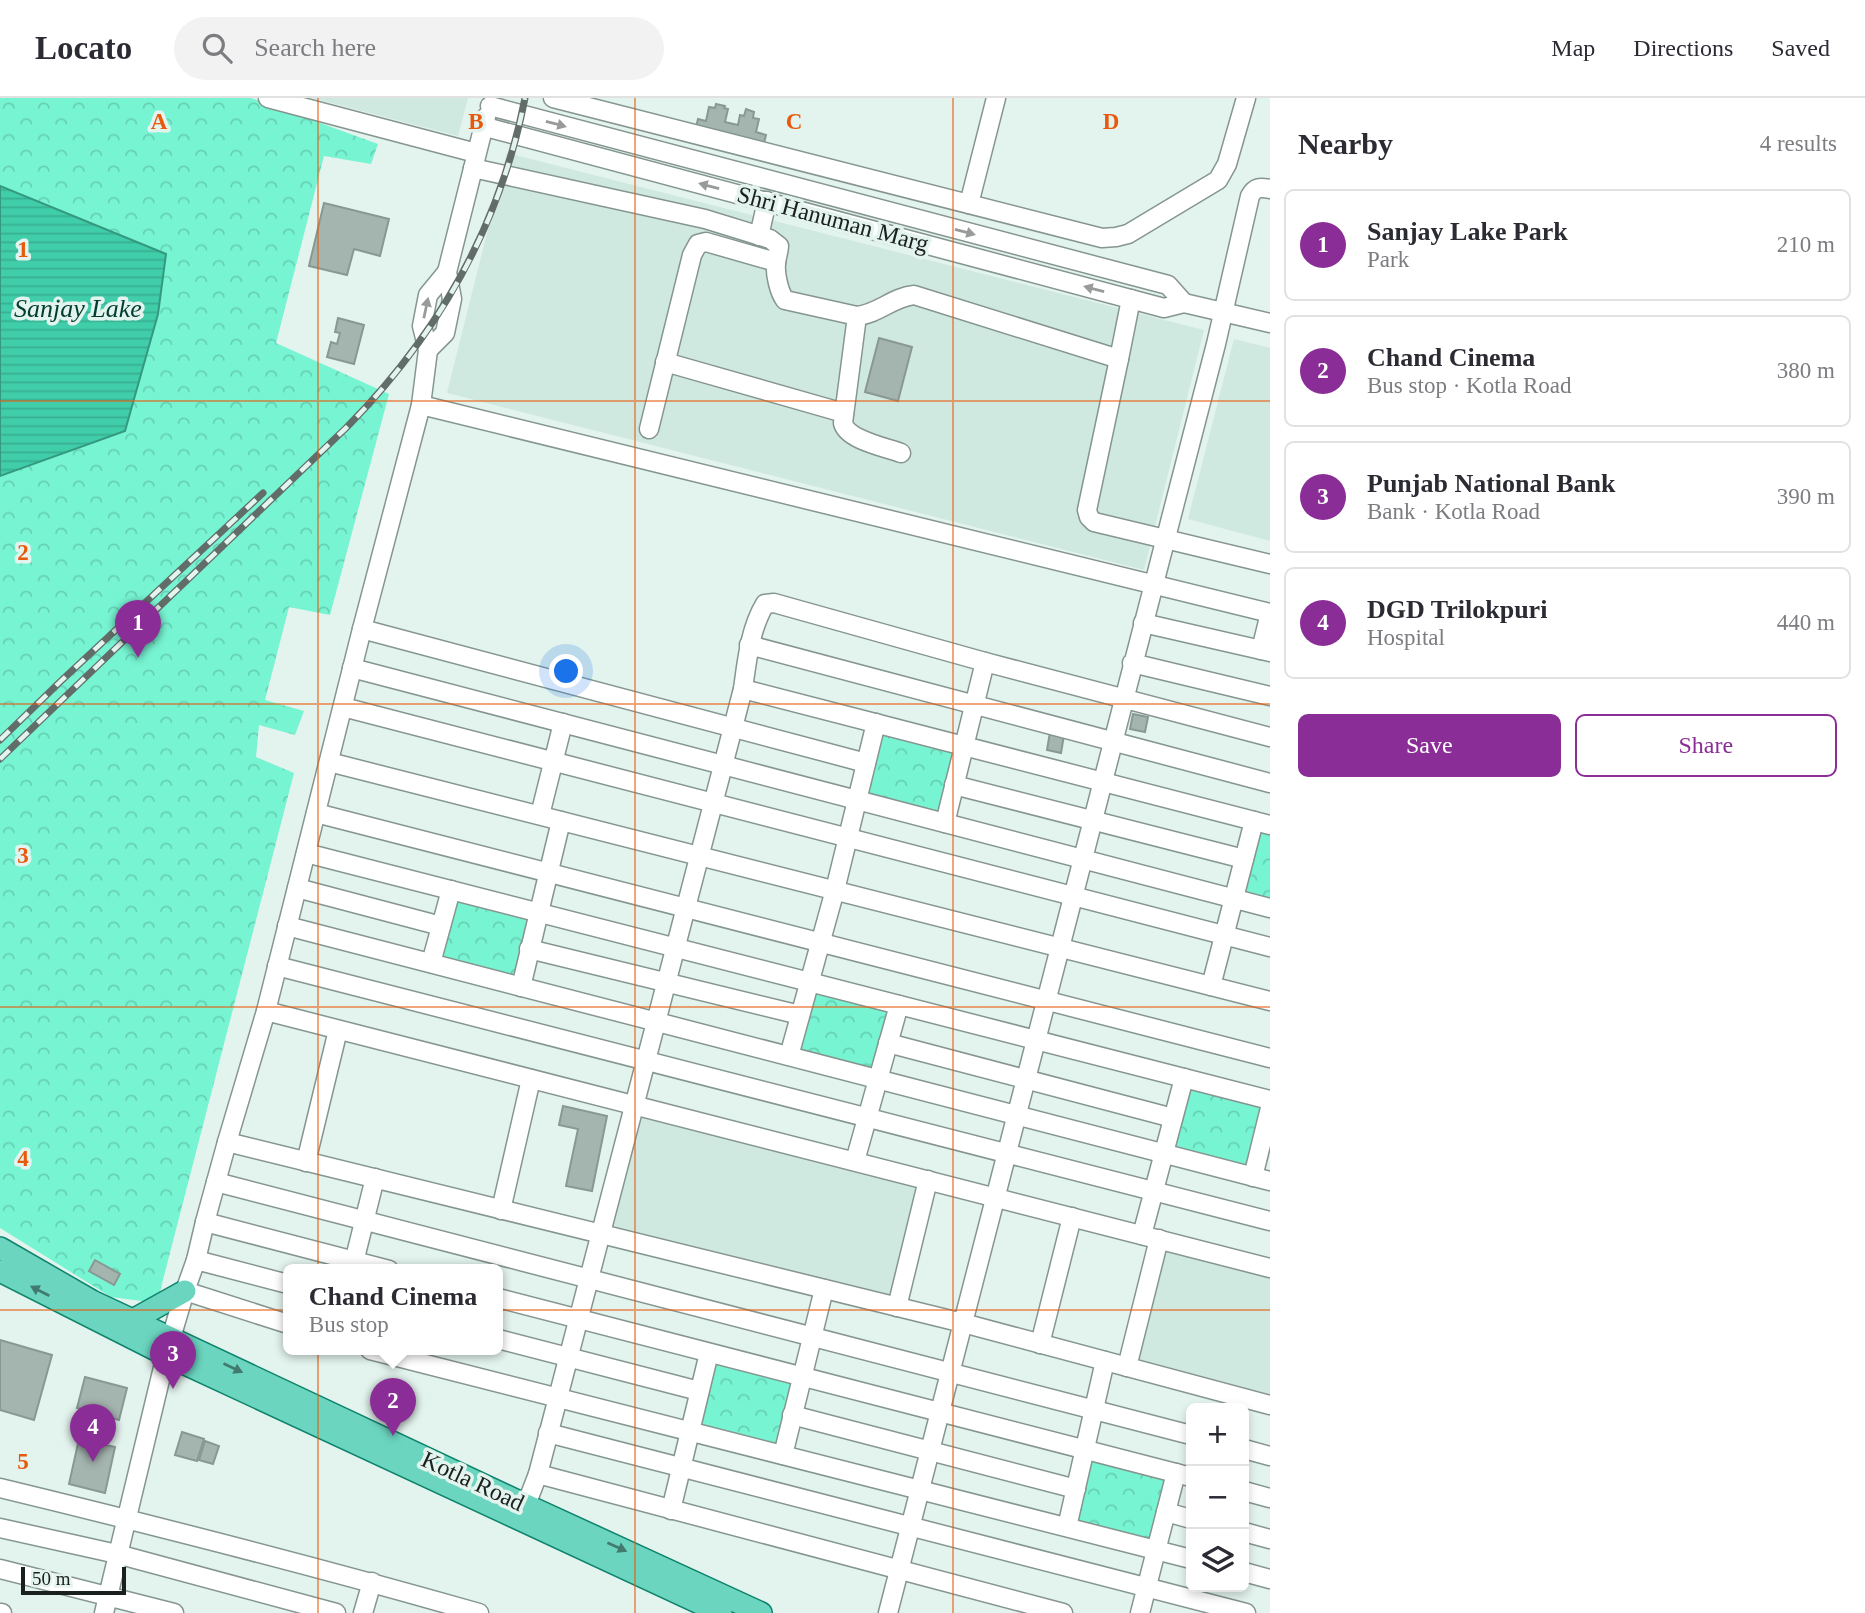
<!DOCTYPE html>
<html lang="en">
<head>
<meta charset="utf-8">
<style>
  body { margin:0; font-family:"Times New Roman",serif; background:#f2f2f3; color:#2b2b33 }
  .controls { position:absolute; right:21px; bottom:21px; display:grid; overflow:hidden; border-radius:10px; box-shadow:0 4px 10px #0003 }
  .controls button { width:63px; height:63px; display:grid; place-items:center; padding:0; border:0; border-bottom:2px solid #e1e1e2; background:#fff; color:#2b2b33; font:35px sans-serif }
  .scale { position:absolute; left:21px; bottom:18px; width:105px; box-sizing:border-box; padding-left:7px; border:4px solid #1a201e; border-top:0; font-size:19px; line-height:24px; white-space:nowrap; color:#1a201e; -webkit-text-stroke:5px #e3f3ed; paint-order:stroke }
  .you { position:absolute; left:567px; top:574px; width:24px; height:24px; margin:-18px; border:5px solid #fff; border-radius:50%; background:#1a73e8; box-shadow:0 0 0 10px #1a73e833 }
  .badge { display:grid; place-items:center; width:46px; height:46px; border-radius:50%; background:#8b2d97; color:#fff; font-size:23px; font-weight:700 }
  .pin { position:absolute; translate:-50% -58px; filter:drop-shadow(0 2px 4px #0008) }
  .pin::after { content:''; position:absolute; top:37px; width:24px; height:21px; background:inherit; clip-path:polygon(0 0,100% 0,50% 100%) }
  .popup { position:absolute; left:283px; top:1166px; width:220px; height:91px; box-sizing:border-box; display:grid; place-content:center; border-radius:10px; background:#fff; filter:drop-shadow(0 2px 5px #0005); font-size:23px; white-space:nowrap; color:#7c7c81 }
  .popup b { font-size:26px; color:#2b2b33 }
  .popup::after { content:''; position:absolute; left:50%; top:100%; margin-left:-14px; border:14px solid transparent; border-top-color:#fff }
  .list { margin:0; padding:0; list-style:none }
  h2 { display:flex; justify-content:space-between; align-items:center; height:91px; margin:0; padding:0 28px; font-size:30px }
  h2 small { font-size:23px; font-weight:400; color:#7c7c81 }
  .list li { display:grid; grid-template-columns:46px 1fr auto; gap:21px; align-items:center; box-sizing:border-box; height:112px; margin:0 14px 14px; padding:0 14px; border:2px solid #e1e1e2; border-radius:10px }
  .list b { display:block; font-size:26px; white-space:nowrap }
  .list p { margin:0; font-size:23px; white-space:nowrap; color:#7c7c81 }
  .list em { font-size:23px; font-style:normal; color:#7c7c81 }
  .actions { display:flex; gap:14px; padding:21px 28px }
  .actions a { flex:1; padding:16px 0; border:2px solid #8b2d97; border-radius:10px; text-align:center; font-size:24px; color:#8b2d97 }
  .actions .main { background:#8b2d97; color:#fff }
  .icon { flex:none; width:38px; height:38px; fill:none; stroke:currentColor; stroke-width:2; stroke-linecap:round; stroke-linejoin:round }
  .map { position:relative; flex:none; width:1270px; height:1515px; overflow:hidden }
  header { display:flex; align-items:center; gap:42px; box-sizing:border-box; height:98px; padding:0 35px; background:#fff; border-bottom:2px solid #e1e1e2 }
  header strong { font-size:33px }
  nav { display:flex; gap:38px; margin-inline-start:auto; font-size:24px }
  .search { width:490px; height:63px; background:#f2f2f3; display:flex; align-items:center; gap:18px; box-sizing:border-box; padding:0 24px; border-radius:38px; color:#7c7c81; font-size:26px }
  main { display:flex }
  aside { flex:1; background:#fff }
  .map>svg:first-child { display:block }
  .built { fill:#d0e9e0 }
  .park { fill:url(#park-crowns) }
  .water { fill:url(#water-rules); stroke:#359980; stroke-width:2 }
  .building { fill:#a4b4af; stroke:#899893; stroke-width:2 }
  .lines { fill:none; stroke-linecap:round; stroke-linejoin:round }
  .minor-casing { stroke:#85958f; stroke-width:21 }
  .major-casing { stroke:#0e836c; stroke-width:24 }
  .minor { stroke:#fff; stroke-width:18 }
  .major { stroke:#6bd5c0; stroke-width:21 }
  .rail-casing { stroke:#626c68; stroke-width:7 }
  .rail { stroke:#e3f3ed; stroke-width:4.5; stroke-dasharray:13; stroke-linecap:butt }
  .oneway { fill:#989b9a }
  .oneway2 { fill:#427a6f }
  .grid { fill:none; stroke:#e8590c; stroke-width:2; stroke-opacity:0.55 }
  .labels { text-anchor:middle; stroke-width:7; stroke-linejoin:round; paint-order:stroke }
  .street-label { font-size:24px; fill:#1a201e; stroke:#e3f3ed }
  .water-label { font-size:26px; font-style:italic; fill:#003d30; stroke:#e3f3ed }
  .grid-label { font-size:23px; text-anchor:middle; font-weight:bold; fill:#e8590c; stroke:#e3f3ed; stroke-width:7; stroke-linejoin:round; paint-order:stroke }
</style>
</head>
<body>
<header>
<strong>Locato</strong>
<div class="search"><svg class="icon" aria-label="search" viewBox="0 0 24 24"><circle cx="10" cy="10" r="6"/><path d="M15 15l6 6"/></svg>Search here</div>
<nav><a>Map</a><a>Directions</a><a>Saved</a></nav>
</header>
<main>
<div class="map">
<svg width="1270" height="1515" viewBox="0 0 1270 1515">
  <defs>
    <pattern id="park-crowns" width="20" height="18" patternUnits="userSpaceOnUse" patternTransform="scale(1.75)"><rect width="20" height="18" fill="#77f4d2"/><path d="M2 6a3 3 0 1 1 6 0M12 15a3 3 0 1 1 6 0" fill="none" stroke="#66d1b4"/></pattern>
    <pattern id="water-rules" width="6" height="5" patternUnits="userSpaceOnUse" patternTransform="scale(1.75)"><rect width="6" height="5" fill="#40cdaa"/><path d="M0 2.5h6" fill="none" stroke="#38b092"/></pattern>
  </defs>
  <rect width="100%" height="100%" fill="#e3f3ed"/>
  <g class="built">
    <path d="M 312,0 L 468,0 L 458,38 Z"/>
    <path d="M 507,55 L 1204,232 L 1144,472 L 447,295 Z"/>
    <path d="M 1234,241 L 1270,250 L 1270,443 L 1188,421 Z"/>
    <path d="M 639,1019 L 919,1088 L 891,1201 L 611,1132 Z"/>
    <path d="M 1163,1150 L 1270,1178 L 1270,1300 L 1134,1265 Z"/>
  </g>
  <g class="park">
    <path d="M 0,0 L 251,0 L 378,46 L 371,66 L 324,58 L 276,245 L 389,296 L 330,517 L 289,509 L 265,602 L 304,613 L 295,637 L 259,627 L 256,659 L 294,675 L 157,1205 L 111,1199 L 0,1130 Z"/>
    <path d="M 879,629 L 959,649 L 941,720 L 861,699 Z"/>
    <path d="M 1256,728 L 1270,732 L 1270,806 L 1238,798 Z"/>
    <path d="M 454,794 L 533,814 L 516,885 L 435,864 Z"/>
    <path d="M 813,888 L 893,909 L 875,975 L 796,954 Z"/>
    <path d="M 1187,984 L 1267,1004 L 1249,1075 L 1169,1054 Z"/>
    <path d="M 718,1261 L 797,1281 L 780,1353 L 699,1331 Z"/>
    <path d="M 1091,1357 L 1170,1377 L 1153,1448 L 1072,1427 Z"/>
  </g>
  <path class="water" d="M 0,88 L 166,156 L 158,216 L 125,333 L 0,378 Z"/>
  <g class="building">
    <path d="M 716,6 L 725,8 L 724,10 L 728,11 L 725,24 L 738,27 L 740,17 L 744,18 L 746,11 L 754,14 L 753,20 L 759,21 L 756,34 L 766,37 L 763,49 L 695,33 L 698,21 L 706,23 L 709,9 L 715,10 Z"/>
    <path d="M 324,105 L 389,121 L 380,158 L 354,151 L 347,177 L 309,168 Z"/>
    <path d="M 338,220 L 364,227 L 354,266 L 327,259 L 331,244 L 337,246 L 340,235 L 335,234 Z"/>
    <path d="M 879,240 L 912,249 L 898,303 L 865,294 Z"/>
    <path d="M 1133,616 L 1148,619 L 1145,634 L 1130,631 Z"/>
    <path d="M 1050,634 L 1064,637 L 1061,655 L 1047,652 Z"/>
    <path d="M 563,1008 L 607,1018 L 592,1093 L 566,1088 L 578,1031 L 559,1027 Z"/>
    <path d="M 95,1162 L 120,1176 L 114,1187 L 89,1173 Z"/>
    <path d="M 0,1242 L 52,1257 L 34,1322 L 0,1312 Z"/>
    <path d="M 85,1279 L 127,1290 L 119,1322 L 77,1310 Z"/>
    <path d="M 182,1334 L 204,1341 L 197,1363 L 175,1357 Z"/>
    <path d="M 79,1341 L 115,1349 L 105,1395 L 69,1386 Z"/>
    <path d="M 205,1343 L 219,1348 L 213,1366 L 199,1362 Z"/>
  </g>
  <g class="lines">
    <g class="minor-casing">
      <g id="minor">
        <path d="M 268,0 L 476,55"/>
        <path d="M 553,0 L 1102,140 L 1116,139 L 1128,136 L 1218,82 L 1227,66 L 1246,0"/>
        <path d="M 490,8 L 1168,187 L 1184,205"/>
        <path d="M 482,28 L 1164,210 L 1184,205 L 1270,225"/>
        <path d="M 473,70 L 705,121 L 770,141 L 779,148 C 779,154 776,160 776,166 C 775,176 779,194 785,202 L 857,218 C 878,216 893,199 914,197 L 1119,261 L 1131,201"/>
        <path d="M 969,106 L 996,0"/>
        <path d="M 759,138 L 767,103"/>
        <path d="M 857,218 L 843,325 C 847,342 885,349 901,355"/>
        <path d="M 428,252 L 445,235 L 452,201 L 447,174 L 486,19"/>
        <path d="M 1119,261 L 1087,412 L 1089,419 L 1094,424 L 1270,466"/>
        <path d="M 665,264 L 844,315"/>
        <path d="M 421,307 L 1270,515"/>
        <path d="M 649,331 L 692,157 L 698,146 L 706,144 L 776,164"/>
        <path d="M 1143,525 L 1270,554"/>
        <path d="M 362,531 L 866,665"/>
        <path d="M 749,547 L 1270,685"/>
        <path d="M 1261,552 L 1270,515"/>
        <path d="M 1132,565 L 1270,598"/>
        <path d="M 352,570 L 1270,810"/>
        <path d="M 743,591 L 1270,727"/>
        <path d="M 343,609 L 1270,849"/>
        <path d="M 329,664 L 1270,903"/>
        <path d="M 954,687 L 1244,761"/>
        <path d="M 316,715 L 1270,960"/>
        <path d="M 540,717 L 563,625"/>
        <path d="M 945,725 L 985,564"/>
        <path d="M 306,755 L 1270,1002"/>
        <path d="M 297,790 L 441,828"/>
        <path d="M 287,828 L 1270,1083"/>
        <path d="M 529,851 L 800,917"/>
        <path d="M 431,865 L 451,792"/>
        <path d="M 277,868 L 1270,1123"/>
        <path d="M 1211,888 L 1254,723"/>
        <path d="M 521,889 L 561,723"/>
        <path d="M 266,913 L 1270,1170"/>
        <path d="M 888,945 L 1173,1020"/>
        <path d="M 789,958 L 835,792 L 876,625"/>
        <path d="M 227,1044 L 963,1225 L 1270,1307"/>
        <path d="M 855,1063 L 899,907"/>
        <path d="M 306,1064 L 338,932"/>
        <path d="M 1253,1079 L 1270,1010"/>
        <path d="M 216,1084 L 1191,1337"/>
        <path d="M 501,1112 L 531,981"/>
        <path d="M 205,1124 L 389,1172"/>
        <path d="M 1142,1137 L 1184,980"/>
        <path d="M 196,1162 L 288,1186"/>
        <path d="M 352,1172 L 375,1080"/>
        <path d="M 185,1193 L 288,1226"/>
        <path d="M 498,1200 L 1191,1379"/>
        <path d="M 897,1209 L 928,1082"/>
        <path d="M 498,1241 L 699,1293"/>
        <path d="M 1040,1246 L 1072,1119"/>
        <path d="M 370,1252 L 1191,1461"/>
        <path d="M 1127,1269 L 1159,1141"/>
        <path d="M 792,1317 L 1076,1391"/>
        <path d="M 548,1335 L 1246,1515"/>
        <path d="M 1244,1351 L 1270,1358"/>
        <path d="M 783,1357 L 824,1191"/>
        <path d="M 538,1376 L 1063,1515"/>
        <path d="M 0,1390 C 161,1429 321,1470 479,1515"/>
        <path d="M 1244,1393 L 1270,1400"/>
        <path d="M 671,1412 L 709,1255"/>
        <path d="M 1166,1414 L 1191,1421"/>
        <path d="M 521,1420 L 538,1376 L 743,591 C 747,562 750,531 765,506 L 774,505 L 985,564 L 1270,639"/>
        <path d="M 1067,1429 L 1105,1263"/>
        <path d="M 0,1430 L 117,1456 L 336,1515"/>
        <path d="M 1244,1434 L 1270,1441"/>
        <path d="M 0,1471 L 174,1515"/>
        <path d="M 1244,1474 L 1270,1481"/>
        <path d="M 0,1515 L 2,1515"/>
        <path d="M 104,1515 L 166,1257 L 185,1193 L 196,1162 L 205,1124 L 227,1044 L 266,913 L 362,531 L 421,307 L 428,252 L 422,228 L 428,197 L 447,174"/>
        <path d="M 363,1515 L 372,1484"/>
        <path d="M 888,1515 L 1216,246 L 1250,98 C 1255,89 1260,89 1270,91"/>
        <path d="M 1140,1515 L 1176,1375"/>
      </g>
    </g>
    <g class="major-casing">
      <g id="major">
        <path d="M 0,1150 L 92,1203 L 526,1407 L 761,1515"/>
        <path d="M 0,1173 L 166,1257 L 721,1515"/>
        <path d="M 133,1222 L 185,1193"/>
      </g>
    </g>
    <use href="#minor" class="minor"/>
    <use href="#major" class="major"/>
    <g class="rail-casing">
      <g id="rail">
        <path d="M 0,642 L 62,582 L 263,395"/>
        <path d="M 0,661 L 346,330 C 438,237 500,129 525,0"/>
      </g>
    </g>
    <use href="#rail" class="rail"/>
  </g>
  <defs><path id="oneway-solid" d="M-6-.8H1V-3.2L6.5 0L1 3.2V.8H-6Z" transform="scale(1.75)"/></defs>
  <g class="oneway">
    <use href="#oneway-solid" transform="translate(556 26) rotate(15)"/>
    <use href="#oneway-solid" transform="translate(709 88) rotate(-165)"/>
    <use href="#oneway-solid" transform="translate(965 134) rotate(15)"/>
    <use href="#oneway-solid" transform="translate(1094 191) rotate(-165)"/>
    <use href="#oneway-solid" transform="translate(426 210) rotate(-78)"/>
  </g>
  <g class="oneway2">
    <use href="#oneway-solid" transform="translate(40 1193) rotate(-153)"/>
    <use href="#oneway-solid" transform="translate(233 1270) rotate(25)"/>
    <use href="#oneway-solid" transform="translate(617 1449) rotate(24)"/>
  </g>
  <path class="grid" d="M 318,0 L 318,1515M 635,0 L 635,1515M 953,0 L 953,1515M 0,303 L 1270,303M 0,606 L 1270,606M 0,909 L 1270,909M 0,1212 L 1270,1212"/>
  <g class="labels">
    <g class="street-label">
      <text transform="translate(833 121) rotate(15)" y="8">Shri Hanuman Marg</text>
      <text transform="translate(473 1383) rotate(25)" y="8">Kotla Road</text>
    </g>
    <g class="water-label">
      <text x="78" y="219">Sanjay Lake</text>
    </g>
  </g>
  <g class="grid-label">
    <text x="159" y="31">A</text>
    <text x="476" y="31">B</text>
    <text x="794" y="31">C</text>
    <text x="1111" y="31">D</text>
    <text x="23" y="159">1</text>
    <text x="23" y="462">2</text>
    <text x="23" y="765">3</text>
    <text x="23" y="1068">4</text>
    <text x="23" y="1371">5</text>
  </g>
</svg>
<div class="controls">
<button>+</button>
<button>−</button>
<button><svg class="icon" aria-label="layers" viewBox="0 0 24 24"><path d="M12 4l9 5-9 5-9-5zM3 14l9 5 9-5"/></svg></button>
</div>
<div class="scale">50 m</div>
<div class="you"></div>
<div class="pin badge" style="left:138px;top:560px">1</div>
<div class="pin badge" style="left:393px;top:1338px">2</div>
<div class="popup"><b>Chand Cinema</b>Bus stop</div>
<div class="pin badge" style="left:173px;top:1291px">3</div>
<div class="pin badge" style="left:93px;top:1364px">4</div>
</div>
<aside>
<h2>Nearby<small>4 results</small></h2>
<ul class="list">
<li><span class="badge">1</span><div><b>Sanjay Lake Park</b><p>Park</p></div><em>210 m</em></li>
<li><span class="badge">2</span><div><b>Chand Cinema</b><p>Bus stop · Kotla Road</p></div><em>380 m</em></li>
<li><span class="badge">3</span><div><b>Punjab National Bank</b><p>Bank · Kotla Road</p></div><em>390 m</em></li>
<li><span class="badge">4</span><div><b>DGD Trilokpuri</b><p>Hospital</p></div><em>440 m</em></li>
</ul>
<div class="actions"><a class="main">Save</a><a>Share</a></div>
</aside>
</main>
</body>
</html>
